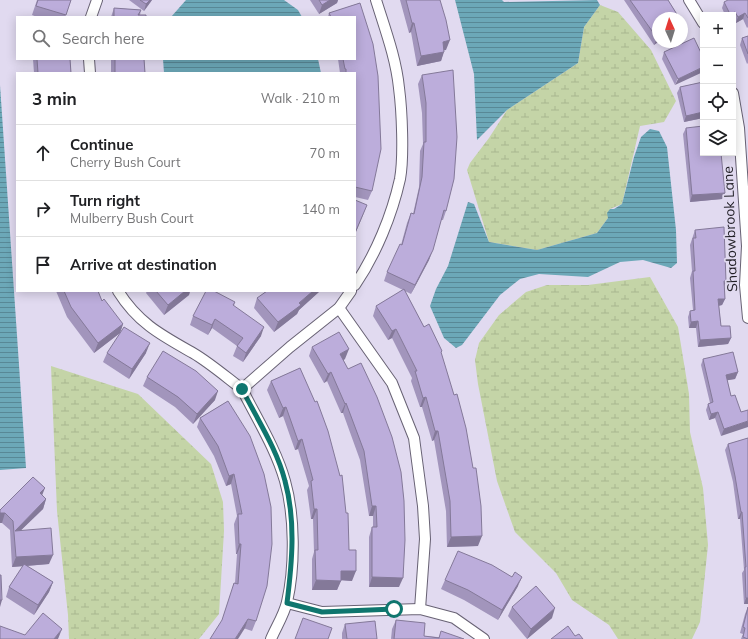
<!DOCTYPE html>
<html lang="en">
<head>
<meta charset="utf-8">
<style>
  body { margin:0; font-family:Mulish,sans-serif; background:#f6f6f6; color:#202124 }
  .controls { position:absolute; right:12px; top:12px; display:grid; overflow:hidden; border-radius:0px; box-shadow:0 2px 10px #0003 }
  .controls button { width:36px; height:36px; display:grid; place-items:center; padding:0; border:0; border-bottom:1px solid #e0e0e0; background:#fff; color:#202124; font:20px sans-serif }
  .compass { position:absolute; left:652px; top:12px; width:36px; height:36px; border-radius:50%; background:#fff; box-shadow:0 2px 10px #0003; rotate:356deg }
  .stop { position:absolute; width:12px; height:12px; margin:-9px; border:3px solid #0f766e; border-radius:50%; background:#fff }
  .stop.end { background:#0f766e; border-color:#fff; box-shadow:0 1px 4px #0008 }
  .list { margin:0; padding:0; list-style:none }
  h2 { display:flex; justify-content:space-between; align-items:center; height:52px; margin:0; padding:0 16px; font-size:17px }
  h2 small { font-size:13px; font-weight:400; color:#757577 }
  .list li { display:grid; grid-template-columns:26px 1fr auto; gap:12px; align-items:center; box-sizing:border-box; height:56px; padding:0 16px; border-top:1px solid #e0e0e0 }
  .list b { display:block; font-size:15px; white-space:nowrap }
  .list p { margin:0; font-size:13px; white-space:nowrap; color:#757577 }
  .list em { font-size:13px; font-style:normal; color:#757577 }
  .icon { flex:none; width:22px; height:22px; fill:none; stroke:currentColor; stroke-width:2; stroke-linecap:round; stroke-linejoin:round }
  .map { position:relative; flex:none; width:748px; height:639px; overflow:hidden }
  .search { position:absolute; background:#fff; box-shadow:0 2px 10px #0003; left:16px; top:16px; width:340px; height:44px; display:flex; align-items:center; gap:10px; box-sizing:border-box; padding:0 14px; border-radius:0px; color:#757577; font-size:15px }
  .panel { position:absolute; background:#fff; box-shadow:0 2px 10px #0003; left:16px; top:72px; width:340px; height:220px; border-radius:0px }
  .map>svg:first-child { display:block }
  .wetland { fill:url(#wetland-marsh) }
  .water { fill:url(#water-rules) }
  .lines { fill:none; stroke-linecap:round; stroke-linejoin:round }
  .minor-casing { stroke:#686274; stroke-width:12 }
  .minor { stroke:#fff; stroke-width:10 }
  .wall { fill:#a295bc }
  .shaded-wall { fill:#847999 }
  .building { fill:#bcaddb; stroke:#847999 }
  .route { stroke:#0f766e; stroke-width:5 }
  .labels { text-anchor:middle; stroke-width:3.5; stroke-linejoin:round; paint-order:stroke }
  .street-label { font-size:14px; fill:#222027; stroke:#e1daf0 }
</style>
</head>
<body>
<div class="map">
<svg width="748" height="639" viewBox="0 0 748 639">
  <defs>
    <pattern id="wetland-marsh" width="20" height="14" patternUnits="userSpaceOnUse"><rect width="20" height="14" fill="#c4d4a7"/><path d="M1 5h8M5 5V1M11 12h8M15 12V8" fill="none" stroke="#a8b690"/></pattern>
    <pattern id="water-rules" width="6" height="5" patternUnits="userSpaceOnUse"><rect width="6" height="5" fill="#6ca8b8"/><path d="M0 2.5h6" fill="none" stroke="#588896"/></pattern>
  </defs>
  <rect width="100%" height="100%" fill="#e1daf0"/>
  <g class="wetland">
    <path d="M 600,5 L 618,12 L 651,50 L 676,101 L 664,122 L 640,126 L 622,204 L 610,209 L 608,218 L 597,233 L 537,250 L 489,242 L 467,170 L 470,163 L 489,138 L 507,110 L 578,63 L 584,27 Z"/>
    <path d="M 650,277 L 678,327 L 689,394 L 690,432 L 703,488 L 708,545 L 700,622 L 692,639 L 618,639 L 609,625 L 572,600 L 556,573 L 515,532 L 497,481 L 478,384 L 475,360 L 479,343 L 499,315 L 526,292 L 547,285 L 588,285 Z"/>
    <path d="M 51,366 L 138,394 L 211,464 L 223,502 L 224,531 L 219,614 L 199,639 L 69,639 L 68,615 L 57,511 Z"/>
  </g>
  <g class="water">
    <path d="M 186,0 L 284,0 L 298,10 L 302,17 L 171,17 Z"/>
    <path d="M 455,0 L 502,0 L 504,2 L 597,0 L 600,5 L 584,27 L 578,63 L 507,110 L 477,140 L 474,74 Z"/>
    <path d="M 163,59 L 318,59 L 321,73 L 164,73 Z"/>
    <path d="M 0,85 L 26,468 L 0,470 Z"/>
    <path d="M 650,129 L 659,131 L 667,147 L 676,230 L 677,263 L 671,268 L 643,260 L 620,262 L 588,277 L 539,274 L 520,279 L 500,295 L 462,345 L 456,348 L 444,338 L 430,306 L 436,289 L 448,266 L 468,202 L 474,204 L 489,242 L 537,250 L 597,233 L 608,218 L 607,213 L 610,209 L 614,209 L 622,204 L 634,157 L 641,137 Z"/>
  </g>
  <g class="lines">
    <g class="minor-casing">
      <g id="minor">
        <path d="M 689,0 L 703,23"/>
        <path d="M 91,17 L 97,0"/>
        <path d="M 89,59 L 90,73"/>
        <path d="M 733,93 L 739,128 L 747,246 L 745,285 L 748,318"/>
        <path d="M 355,285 C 376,254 392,215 400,179 C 404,157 402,111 399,88 C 396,58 385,29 376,0"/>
        <path d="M 118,291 C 138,323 161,335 193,353 C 210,363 226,377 242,389 L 290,347 L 339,308 L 351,291"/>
        <path d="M 339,308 L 392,383 L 414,438 L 423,506 L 425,539 L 420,609"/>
        <path d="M 242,389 C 257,419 276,449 285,481 C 295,516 295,567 287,602 C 284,615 276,627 271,639"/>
        <path d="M 287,603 L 322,612 L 420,609 L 454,618 L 484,639"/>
      </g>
    </g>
    <use href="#minor" class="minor"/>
  </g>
  <g class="wall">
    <path d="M 37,0 L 71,0 L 65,17 L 37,17 L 32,15 Z"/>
    <path d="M 129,0 L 152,0 L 144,11 Z"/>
    <path d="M 310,0 L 338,0 L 337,3 L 319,14 Z"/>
    <path d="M 400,0 L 440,0 L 446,50 L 444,50 L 441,61 L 417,66 L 411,32 L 409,33 Z"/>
    <path d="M 624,0 L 668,0 L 678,16 L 677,18 L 658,18 L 658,42 L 654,45 Z"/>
    <path d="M 748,0 L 748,27 L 747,28 L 743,19 L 736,23 L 733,18 L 733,15 L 725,15 L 722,8 L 724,2 Z"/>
    <path d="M 360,3 L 372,191 L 368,200 L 355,197 L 355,73 L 340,73 L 338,59 L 355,59 L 355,17 L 328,17 L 329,13 Z"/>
    <path d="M 114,8 L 141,10 L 140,15 L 146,17 L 111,17 Z"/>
    <path d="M 748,36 L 748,63 L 747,64 L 740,45 L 742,38 Z"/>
    <path d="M 694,38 L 675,85 L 662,59 L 664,52 Z"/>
    <path d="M 33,59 L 70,59 L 71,73 L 34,73 Z"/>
    <path d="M 111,59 L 144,59 L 145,73 L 111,73 Z"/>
    <path d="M 422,75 L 446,211 L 443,220 L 441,220 L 429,260 L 411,294 L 405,291 L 424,327 L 441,354 L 478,546 L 447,547 L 446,511 L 434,440 L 432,441 L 422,407 L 420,407 L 411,381 L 412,378 L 392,338 L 388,340 L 373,316 L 376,306 L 403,290 L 384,281 L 387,272 L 401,245 L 407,223 L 411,213 L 413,214 L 419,187 L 420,151 L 423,144 L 422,113 L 418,84 Z"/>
    <path d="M 703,82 L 703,118 L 684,122 L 677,93 L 680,87 Z"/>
    <path d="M 686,128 L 722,199 L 690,202 L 683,134 Z"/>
    <path d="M 695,230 L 724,287 L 725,299 L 722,305 L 719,306 L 721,326 L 731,338 L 728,344 L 698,347 L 696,328 L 689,328 L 688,317 L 690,311 L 693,310 L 690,278 L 692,271 L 690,245 Z"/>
    <path d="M 56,291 L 98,291 L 102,301 L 123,324 L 120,333 L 94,353 L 67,317 Z"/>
    <path d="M 147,291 L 190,291 L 189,295 L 164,315 L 146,293 Z"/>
    <path d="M 267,291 L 320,291 L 299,310 L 297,314 L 274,332 L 254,308 L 257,298 Z"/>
    <path d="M 235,302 L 234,306 L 261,336 L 243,362 L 233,356 L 237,346 L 212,328 L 208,335 L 190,325 L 193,316 Z"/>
    <path d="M 312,347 L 345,359 L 343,360 L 399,587 L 369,587 L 369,537 L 372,527 L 373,527 L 373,516 L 369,516 L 360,460 L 343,413 L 341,413 L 327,381 L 324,383 L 309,356 Z"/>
    <path d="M 107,353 L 146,353 L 129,379 L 103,362 Z"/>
    <path d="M 703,359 L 738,372 L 735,379 L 727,380 L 731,396 L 741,412 L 721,436 L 715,418 L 709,420 L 706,410 L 708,404 L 710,403 L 701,365 Z"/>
    <path d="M 300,368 L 349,550 L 352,581 L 341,580 L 337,590 L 312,590 L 312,559 L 314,552 L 313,519 L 311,519 L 307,490 L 309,486 L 298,449 L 295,450 L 283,416 L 279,418 L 267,390 L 271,381 Z"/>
    <path d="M 147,377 L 215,400 L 193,424 L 175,407 L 143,386 Z"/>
    <path d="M 228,401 L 256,621 L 252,631 L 222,621 L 231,593 L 234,583 L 235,583 L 237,554 L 236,554 L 234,524 L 237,516 L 231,484 L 226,486 L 214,456 L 197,427 L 200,418 Z"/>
    <path d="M 748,438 L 748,604 L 744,604 L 742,573 L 744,570 L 740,519 L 738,519 L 733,482 L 725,450 L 728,444 Z"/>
    <path d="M 42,495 L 46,499 L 43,509 L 21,530 L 49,564 L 27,566 L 53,582 L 49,592 L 34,615 L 6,597 L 9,587 L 23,566 L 12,567 L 10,530 L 2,523 L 0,510 Z"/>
    <path d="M 445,580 L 518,586 L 498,620 L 464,600 L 441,589 Z"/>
    <path d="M 512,607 L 552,618 L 527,639 L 508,616 Z"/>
    <path d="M 748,607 L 748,639 L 741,639 L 743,634 L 740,633 L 745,614 Z"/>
    <path d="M 396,620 L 424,636 L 464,639 L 391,639 L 392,629 Z"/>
    <path d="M 345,624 L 377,639 L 342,639 L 342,633 Z"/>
  </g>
  <g class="shaded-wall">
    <path d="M 150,0 L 152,0 L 144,11 L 146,4 Z"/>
    <path d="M 330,0 L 338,0 L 337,3 L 319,14 L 322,5 Z"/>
    <path d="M 735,12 L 733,18 L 733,15 L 730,15 L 730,14 Z"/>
    <path d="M 745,13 L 743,19 L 736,23 L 738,17 Z"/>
    <path d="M 412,23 L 414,23 L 411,32 L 409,33 Z"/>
    <path d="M 658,37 L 658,42 L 654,45 L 657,38 Z"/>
    <path d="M 450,40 L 446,50 L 439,51 L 443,42 Z"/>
    <path d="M 444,52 L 441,61 L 417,66 L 421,56 Z"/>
    <path d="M 703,67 L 703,72 L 675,85 L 678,79 Z"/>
    <path d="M 703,112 L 703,118 L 684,122 L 686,116 Z"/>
    <path d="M 725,193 L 722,199 L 690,202 L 692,195 Z"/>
    <path d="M 367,205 L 363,215 L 355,234 L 355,233 Z"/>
    <path d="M 433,250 L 429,260 L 411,294 L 415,285 Z"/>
    <path d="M 724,281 L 726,281 L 724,287 Z"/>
    <path d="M 185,291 L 190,291 L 189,295 L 164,315 L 168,305 Z"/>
    <path d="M 313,291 L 320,291 L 299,310 L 297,314 L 274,332 L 278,322 Z"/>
    <path d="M 718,299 L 725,299 L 722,305 L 716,306 Z"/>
    <path d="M 215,319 L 212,328 L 208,335 L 212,325 Z"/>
    <path d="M 698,321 L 696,328 L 689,328 L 691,322 Z"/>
    <path d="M 123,324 L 120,333 L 94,353 L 98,343 Z"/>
    <path d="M 264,327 L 261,336 L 243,362 L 246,353 Z"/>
    <path d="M 396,329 L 392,338 L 388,340 L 392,331 Z"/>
    <path d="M 731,338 L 728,344 L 698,347 L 700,340 Z"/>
    <path d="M 150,343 L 146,353 L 129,379 L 132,369 Z"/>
    <path d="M 349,349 L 345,359 L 337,364 L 340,354 Z"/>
    <path d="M 331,372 L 327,381 L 324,383 L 328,374 Z"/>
    <path d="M 738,372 L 735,379 L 723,381 L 726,375 Z"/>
    <path d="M 218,391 L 215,400 L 193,424 L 197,414 Z"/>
    <path d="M 426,397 L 422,407 L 420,407 L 423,398 Z"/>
    <path d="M 346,403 L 343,413 L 341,413 L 345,404 Z"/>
    <path d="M 286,407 L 283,416 L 279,418 L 283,408 Z"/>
    <path d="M 718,412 L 715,418 L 709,420 L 711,414 Z"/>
    <path d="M 748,421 L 748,427 L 721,436 L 724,429 Z"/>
    <path d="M 435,431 L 438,431 L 434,440 L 432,441 Z"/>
    <path d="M 302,439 L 298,449 L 295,450 L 298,441 Z"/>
    <path d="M 234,474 L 231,484 L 226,486 L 229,476 Z"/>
    <path d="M 45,488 L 41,498 L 40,493 Z"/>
    <path d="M 46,499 L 43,509 L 14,537 L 15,531 Z"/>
    <path d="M 372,506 L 376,506 L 373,516 L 369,516 Z"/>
    <path d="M 314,509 L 317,509 L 313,519 L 311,519 Z"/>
    <path d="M 741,512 L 742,512 L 740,519 L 738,519 Z"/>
    <path d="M 0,513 L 5,513 L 2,523 L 0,523 Z"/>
    <path d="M 482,536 L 478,546 L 447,547 L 451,537 Z"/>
    <path d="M 239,544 L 241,544 L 237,554 L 236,554 Z"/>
    <path d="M 53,555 L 49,564 L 12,567 L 16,557 Z"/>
    <path d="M 341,571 L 356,571 L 352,581 L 338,580 Z"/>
    <path d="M 372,577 L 403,578 L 399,587 L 369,587 Z"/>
    <path d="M 522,577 L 518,586 L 498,620 L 502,610 Z"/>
    <path d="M 316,580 L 341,581 L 337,590 L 312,590 Z"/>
    <path d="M 53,582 L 49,592 L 34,615 L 38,605 Z"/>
    <path d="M 746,598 L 748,598 L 748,604 L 744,604 Z"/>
    <path d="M 0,600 L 2,600 L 0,607 Z"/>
    <path d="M 555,608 L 552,618 L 527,639 L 531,629 Z"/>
    <path d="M 248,619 L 245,628 L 238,639 L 235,639 Z"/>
    <path d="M 62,629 L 58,639 L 54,639 Z"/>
  </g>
  <g class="building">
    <path d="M 38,0 L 71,0 L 66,15 L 36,6 Z"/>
    <path d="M 140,0 L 150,0 L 146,4 Z"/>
    <path d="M 319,0 L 330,0 L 322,5 Z"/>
    <path d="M 406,0 L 440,0 L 446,20 L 450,40 L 443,42 L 444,52 L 421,56 L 414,23 L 412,23 Z"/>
    <path d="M 630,0 L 668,0 L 678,16 L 676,18 L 658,18 L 658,37 L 657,38 Z"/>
    <path d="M 728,0 L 748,0 L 748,18 L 745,13 L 738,17 L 735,12 L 730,14 L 724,2 Z"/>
    <path d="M 360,3 L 373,44 L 378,76 L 381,149 L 372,191 L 355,187 L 355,73 L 346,73 L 346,69 L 345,69 L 343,59 L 355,59 L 355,17 L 331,17 L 329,13 Z"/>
    <path d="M 114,8 L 141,10 L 138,15 L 146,15 L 146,17 L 114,17 Z"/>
    <path d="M 748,36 L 748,54 L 742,38 Z"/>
    <path d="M 694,38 L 703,57 L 703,67 L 678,79 L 664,52 Z"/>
    <path d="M 37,59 L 70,59 L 71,73 L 38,73 Z"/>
    <path d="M 115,59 L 144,59 L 145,73 L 115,73 Z"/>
    <path d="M 453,70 L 457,137 L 454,179 L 446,211 L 444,210 L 433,250 L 415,285 L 387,272 L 400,244 L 402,245 L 411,213 L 414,214 L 422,177 L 424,142 L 426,142 L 426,103 L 422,75 Z"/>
    <path d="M 703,82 L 703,112 L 686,116 L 680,87 Z"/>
    <path d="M 703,126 L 703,153 L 721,153 L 725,193 L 692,195 L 686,128 Z"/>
    <path d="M 355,200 L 367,205 L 355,233 Z"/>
    <path d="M 724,227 L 726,281 L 724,281 L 725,299 L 718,299 L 721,326 L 730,326 L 731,338 L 700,340 L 698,321 L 691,322 L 690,311 L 695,310 L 693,271 L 695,271 L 693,238 L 696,238 L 695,230 Z"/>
    <path d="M 404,289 L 424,327 L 429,324 L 442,351 L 441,352 L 454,395 L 457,394 L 466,428 L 473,468 L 476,468 L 481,506 L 482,536 L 451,537 L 450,501 L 438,431 L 435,431 L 426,397 L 423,398 L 415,371 L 417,371 L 396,329 L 392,331 L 376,306 Z"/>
    <path d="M 64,291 L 98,291 L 102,301 L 104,299 L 123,324 L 98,343 L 71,307 Z"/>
    <path d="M 156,291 L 185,291 L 168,305 Z"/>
    <path d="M 206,291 L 214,291 L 235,302 L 233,305 L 264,327 L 246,353 L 237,346 L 243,338 L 215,319 L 212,325 L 193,316 Z"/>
    <path d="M 267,291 L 313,291 L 299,303 L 301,305 L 278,322 L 257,298 Z"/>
    <path d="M 124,327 L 150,343 L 132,369 L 107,353 Z"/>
    <path d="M 339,332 L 349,349 L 340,354 L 348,369 L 361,363 L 377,397 L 392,437 L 401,472 L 404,501 L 405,540 L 403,578 L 372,577 L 372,527 L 377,527 L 376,506 L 372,506 L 364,451 L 346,403 L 345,404 L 331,372 L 328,374 L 312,347 Z"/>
    <path d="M 163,351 L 196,371 L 218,391 L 197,414 L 178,397 L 147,377 Z"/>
    <path d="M 733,352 L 738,372 L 726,375 L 731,396 L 735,395 L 741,412 L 748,410 L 748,421 L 724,429 L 718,412 L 711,414 L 708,404 L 713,402 L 703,359 Z"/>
    <path d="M 300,368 L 315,402 L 317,401 L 328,431 L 340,476 L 342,475 L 346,513 L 348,513 L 349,550 L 356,550 L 356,571 L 341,571 L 341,581 L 316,580 L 315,550 L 318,550 L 317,509 L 314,509 L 311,481 L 313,480 L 302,439 L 298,441 L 286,407 L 283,408 L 271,381 Z"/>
    <path d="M 228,401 L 250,436 L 264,474 L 271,507 L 272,544 L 267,586 L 256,621 L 248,619 L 235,639 L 210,639 L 222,620 L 234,583 L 238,584 L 241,544 L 239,544 L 238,514 L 242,514 L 234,474 L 229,476 L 218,446 L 200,418 Z"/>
    <path d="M 748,438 L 748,598 L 746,598 L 745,567 L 746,567 L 742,512 L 741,512 L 735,476 L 728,444 Z"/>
    <path d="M 33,477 L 45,488 L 40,493 L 46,499 L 15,531 L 51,528 L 53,555 L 16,557 L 13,521 L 5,513 L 0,513 L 0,510 Z"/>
    <path d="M 458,551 L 492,565 L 512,577 L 515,572 L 522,577 L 502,610 L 468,590 L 445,580 Z"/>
    <path d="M 24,564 L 53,582 L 38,605 L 9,587 Z"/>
    <path d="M 0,575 L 1,575 L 2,600 L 0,600 Z"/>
    <path d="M 536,586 L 555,608 L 531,629 L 512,607 Z"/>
    <path d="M 748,607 L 748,639 L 743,637 L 745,628 L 743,627 Z"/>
    <path d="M 43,613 L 62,629 L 54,639 L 0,639 L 0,626 L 25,635 Z"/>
    <path d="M 303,618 L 332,628 L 328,639 L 295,639 Z"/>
    <path d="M 396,620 L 425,623 L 424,636 L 439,638 L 441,631 L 464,639 L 394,639 Z"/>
    <path d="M 375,621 L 377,639 L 347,639 L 345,624 Z"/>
    <path d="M 568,626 L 575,636 L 579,634 L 583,639 L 551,639 Z"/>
  </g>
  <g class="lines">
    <path class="route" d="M 242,389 C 257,419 277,449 285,481 C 296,521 292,563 287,603 L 322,612 L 394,609"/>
  </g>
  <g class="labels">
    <g class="street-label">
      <text transform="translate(730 229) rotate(-92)" y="5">Shadowbrook Lane</text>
    </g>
  </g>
</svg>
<div class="controls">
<button>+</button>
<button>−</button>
<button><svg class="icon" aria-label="locate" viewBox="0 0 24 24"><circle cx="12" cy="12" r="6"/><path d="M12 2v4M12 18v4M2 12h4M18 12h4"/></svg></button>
<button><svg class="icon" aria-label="layers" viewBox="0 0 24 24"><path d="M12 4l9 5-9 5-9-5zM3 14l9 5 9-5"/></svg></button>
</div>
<svg class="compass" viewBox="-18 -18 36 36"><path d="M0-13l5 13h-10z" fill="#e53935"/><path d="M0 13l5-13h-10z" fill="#757577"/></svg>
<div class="stop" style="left:394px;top:609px"></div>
<div class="stop end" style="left:242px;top:389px"></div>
<div class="search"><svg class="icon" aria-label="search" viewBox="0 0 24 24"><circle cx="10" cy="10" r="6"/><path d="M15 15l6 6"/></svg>Search here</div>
<section class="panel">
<h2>3 min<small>Walk · 210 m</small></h2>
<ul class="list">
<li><svg class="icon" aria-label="ahead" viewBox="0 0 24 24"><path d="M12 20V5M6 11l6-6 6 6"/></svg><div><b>Continue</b><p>Cherry Bush Court</p></div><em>70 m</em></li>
<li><svg class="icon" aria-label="right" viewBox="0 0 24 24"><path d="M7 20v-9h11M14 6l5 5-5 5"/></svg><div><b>Turn right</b><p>Mulberry Bush Court</p></div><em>140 m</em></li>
<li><svg class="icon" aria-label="arrive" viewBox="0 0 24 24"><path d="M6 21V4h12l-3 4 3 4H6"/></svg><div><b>Arrive at destination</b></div></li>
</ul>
</section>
</div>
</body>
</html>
